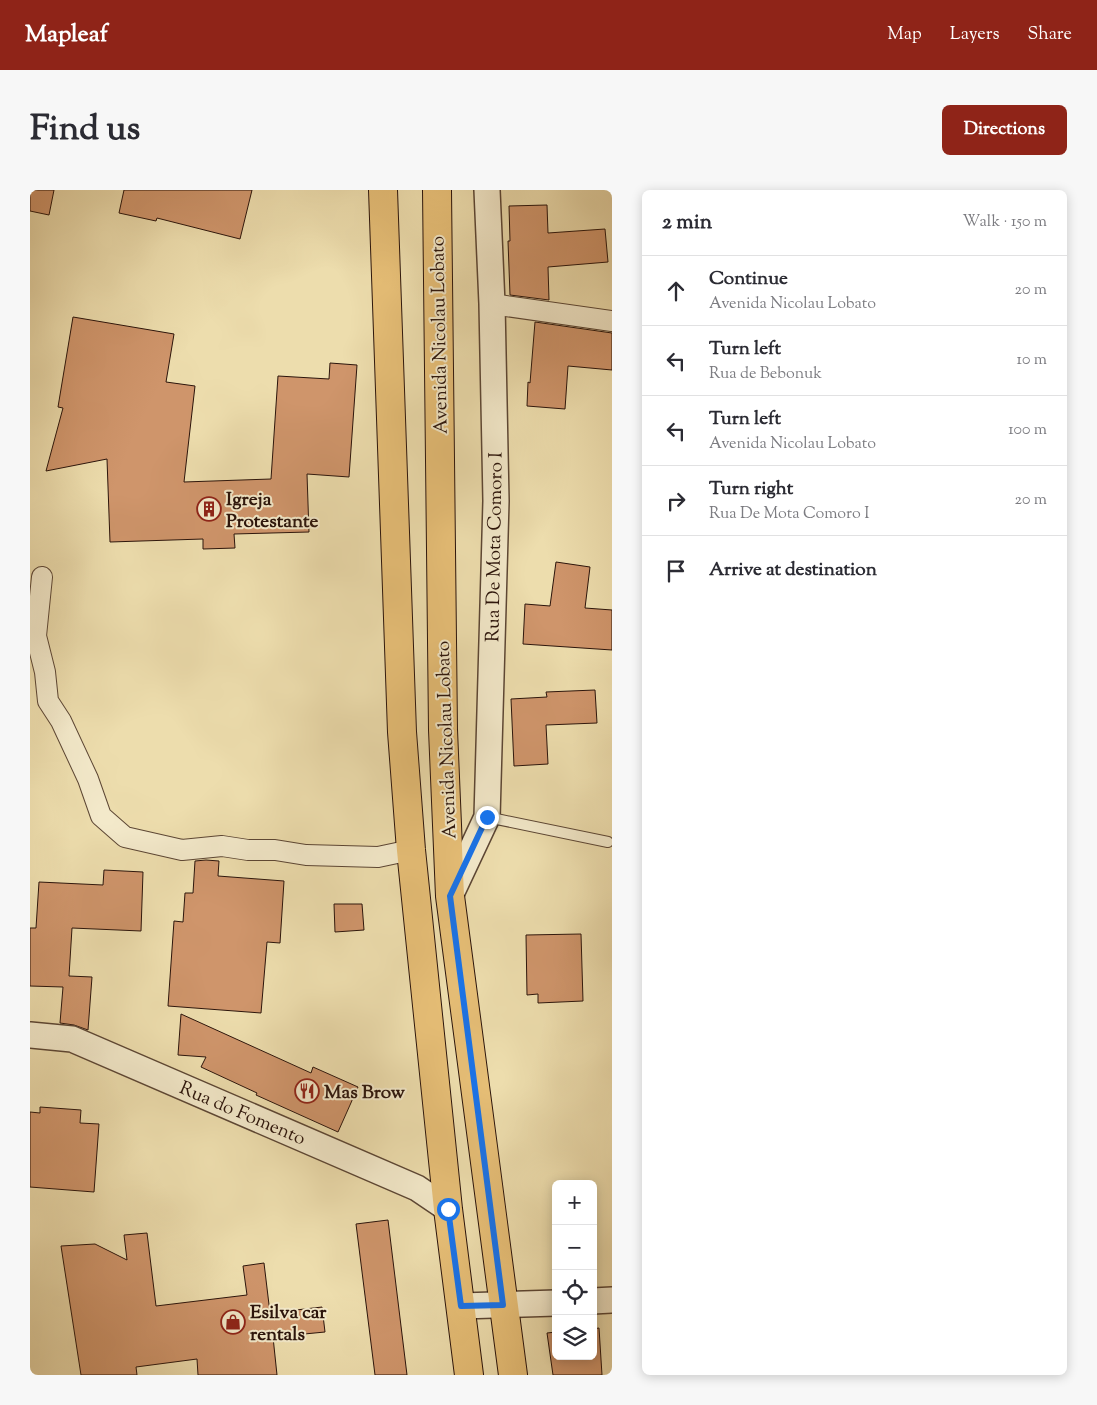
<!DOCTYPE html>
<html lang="en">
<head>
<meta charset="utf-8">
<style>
  body { margin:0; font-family:"Sorts Mill Goudy",serif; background:#f7f7f7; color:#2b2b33 }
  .controls { position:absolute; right:15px; bottom:15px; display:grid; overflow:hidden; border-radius:8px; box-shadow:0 2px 12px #0003 }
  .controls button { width:45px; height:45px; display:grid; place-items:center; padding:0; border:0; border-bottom:1px solid #e1e1e2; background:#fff; color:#2b2b33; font:25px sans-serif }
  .stop { position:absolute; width:15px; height:15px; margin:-11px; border:4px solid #1a73e8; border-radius:50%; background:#fff }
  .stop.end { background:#1a73e8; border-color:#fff; box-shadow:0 1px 5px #0008 }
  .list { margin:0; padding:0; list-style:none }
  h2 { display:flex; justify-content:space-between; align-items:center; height:65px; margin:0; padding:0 20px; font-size:21px }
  h2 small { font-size:16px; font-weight:400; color:#7c7c81 }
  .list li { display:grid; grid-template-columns:32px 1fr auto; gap:15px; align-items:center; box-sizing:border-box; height:70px; padding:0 20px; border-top:1px solid #e1e1e2 }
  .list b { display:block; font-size:19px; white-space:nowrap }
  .list p { margin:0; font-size:16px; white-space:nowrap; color:#7c7c81 }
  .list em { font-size:16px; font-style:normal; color:#7c7c81 }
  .icon { flex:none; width:28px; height:28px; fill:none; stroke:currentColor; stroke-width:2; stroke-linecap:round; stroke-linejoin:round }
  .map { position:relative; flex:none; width:582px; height:1185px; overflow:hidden; border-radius:8px }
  header { display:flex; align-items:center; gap:30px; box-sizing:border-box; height:70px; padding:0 25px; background:#8f2418; color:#fff }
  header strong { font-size:24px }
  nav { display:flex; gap:28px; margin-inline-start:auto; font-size:18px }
  .intro { display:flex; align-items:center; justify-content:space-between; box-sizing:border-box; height:120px; padding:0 30px }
  h1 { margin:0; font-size:35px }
  .button { padding:12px 22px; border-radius:8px; background:#8f2418; color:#fff; font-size:18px; font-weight:700 }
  main { display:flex; gap:30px; padding:0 30px }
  aside { flex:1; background:#fff; border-radius:8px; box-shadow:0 2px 12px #0003 }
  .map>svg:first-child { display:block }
  .building { fill:#cf956b; stroke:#2b140b }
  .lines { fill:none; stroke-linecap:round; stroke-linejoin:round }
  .service-casing { stroke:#5c4634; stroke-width:12 }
  .minor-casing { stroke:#5c4634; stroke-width:22 }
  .tertiary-casing { stroke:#5c4634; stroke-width:28 }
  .primary-casing { stroke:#2b140b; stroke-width:30 }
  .service { stroke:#f3e9ca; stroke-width:10 }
  .minor { stroke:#f3e9ca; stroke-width:20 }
  .tertiary { stroke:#f3e9ca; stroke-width:25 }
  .primary { stroke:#e6be76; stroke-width:28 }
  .route { stroke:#1a73e8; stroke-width:6 }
  .labels { text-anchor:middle; stroke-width:4; stroke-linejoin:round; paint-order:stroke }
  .street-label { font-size:19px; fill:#2b140b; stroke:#f3e9ca }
  .poi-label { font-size:19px; font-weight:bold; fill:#2b140b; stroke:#f3e9ca; text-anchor:start }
</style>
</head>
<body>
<header>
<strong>Mapleaf</strong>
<nav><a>Map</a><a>Layers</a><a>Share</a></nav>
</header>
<div class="intro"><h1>Find us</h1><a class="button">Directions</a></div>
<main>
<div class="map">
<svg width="582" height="1185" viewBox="0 0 582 1185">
  <rect width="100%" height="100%" fill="#edddad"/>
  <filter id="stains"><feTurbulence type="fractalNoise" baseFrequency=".004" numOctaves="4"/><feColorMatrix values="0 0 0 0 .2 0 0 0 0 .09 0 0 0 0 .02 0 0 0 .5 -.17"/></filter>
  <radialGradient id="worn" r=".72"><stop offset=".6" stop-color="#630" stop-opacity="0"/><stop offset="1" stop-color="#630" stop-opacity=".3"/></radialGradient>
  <g class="building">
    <path d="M 0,0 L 24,0 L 19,25 L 0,21 Z"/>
    <path d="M 94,0 L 222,0 L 210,49 L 127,28 L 126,31 L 89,23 Z"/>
    <path d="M 517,15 L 518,43 L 575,39 L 578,72 L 518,77 L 519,110 L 480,105 L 478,51 L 480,51 L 479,16 Z"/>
    <path d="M 43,127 L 144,144 L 136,192 L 165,196 L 154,292 L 241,289 L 248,186 L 299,189 L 300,173 L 327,175 L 319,287 L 277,284 L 279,342 L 204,344 L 205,358 L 173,359 L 173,349 L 80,352 L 77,269 L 16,281 L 33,218 L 28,217 Z"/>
    <path d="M 505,132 L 582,143 L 582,180 L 538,176 L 535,219 L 497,216 L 498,192 L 500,193 Z"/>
    <path d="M 526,372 L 560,377 L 555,418 L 582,420 L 582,460 L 493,454 L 495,414 L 520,416 Z"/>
    <path d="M 565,500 L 567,533 L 516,535 L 518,574 L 484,576 L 481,509 L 517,507 L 516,502 Z"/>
    <path d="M 176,670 L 189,671 L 188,686 L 254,691 L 250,753 L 237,752 L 231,823 L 138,816 L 144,731 L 153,732 L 155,703 L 163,703 L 165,671 Z"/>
    <path d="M 74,680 L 113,682 L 111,741 L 42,738 L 39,786 L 62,787 L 58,840 L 44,835 L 30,833 L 33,797 L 0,796 L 0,738 L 6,738 L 9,692 L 73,695 Z"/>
    <path d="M 304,714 L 332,714 L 334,740 L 305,742 Z"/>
    <path d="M 551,744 L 553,811 L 508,813 L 508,804 L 497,805 L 496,745 Z"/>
    <path d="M 151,824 L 281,883 L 283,877 L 328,897 L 308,942 L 226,905 L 227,903 L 171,877 L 176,867 L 148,865 Z"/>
    <path d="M 10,917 L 51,920 L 50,933 L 69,934 L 64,1002 L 0,997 L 0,922 L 10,923 Z"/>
    <path d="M 358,1030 L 377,1185 L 345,1185 L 326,1034 Z"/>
    <path d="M 117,1043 L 126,1116 L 217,1105 L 213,1076 L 234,1073 L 240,1123 L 292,1117 L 295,1142 L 243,1147 L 247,1185 L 168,1185 L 167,1169 L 106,1177 L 107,1185 L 51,1185 L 31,1056 L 65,1054 L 97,1070 L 94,1045 Z"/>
    <path d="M 569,1138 L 572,1185 L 523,1185 L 517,1143 L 526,1142 L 526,1166 L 563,1166 L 563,1139 Z"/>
  </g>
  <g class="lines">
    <g class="service-casing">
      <path id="service" d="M 457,627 L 578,652"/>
    </g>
    <g class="minor-casing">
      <g id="minor">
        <path d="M 462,114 L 582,131"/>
        <path d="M 12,387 L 6,446 L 15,482 L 18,511 L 31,531 L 58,589 L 71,626 L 95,647 L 152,660 L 192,656 L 218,660 L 245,660 L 276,665 L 348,667 L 381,660"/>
      </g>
    </g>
    <g class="tertiary-casing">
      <g id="tertiary">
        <path d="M 420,706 L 457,627 L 466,311 L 462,114 L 457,0"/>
        <path d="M 0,845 L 42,849 L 387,998 L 418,1019"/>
        <path d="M 563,1111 L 582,1110"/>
        <path d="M 431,1116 L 526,1113"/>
      </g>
    </g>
    <g class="primary-casing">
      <g id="primary">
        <path d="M 353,0 L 372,542 L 381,660 L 418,1019 L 439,1185"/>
        <path d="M 407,0 L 413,540 L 420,706 L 483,1185"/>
      </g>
    </g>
    <use href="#service" class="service"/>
    <use href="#minor" class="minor"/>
    <use href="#tertiary" class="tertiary"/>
    <use href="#primary" class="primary"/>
  </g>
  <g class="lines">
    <path class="route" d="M 418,1019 L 431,1116 L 473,1115 L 420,706 L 457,627"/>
  </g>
  <defs>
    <g id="building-ring" transform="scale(1.25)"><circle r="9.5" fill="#f3e9ca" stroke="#8f2418" stroke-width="1.5"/><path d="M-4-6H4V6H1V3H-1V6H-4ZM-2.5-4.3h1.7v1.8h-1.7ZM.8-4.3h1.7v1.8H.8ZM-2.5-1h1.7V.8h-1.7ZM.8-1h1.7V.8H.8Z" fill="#8f2418"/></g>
    <g id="restaurant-ring" transform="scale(1.25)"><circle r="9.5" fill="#f3e9ca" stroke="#8f2418" stroke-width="1.5"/><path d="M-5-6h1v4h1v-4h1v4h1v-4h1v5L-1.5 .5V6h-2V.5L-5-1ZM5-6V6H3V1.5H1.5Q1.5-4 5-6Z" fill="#8f2418"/></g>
    <g id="shop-ring" transform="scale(1.25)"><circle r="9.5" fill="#f3e9ca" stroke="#8f2418" stroke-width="1.5"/><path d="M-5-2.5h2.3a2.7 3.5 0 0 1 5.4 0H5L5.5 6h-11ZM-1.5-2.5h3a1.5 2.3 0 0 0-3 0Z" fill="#8f2418"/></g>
  </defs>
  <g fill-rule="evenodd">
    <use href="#building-ring" x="179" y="319"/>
    <use href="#restaurant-ring" x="277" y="901"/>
    <use href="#shop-ring" x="203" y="1132"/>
  </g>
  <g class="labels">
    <g class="street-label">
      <text transform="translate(408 145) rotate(-91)" y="7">Avenida Nicolau Lobato</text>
      <text transform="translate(463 357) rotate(-89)" y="7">Rua De Mota Comoro I</text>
      <text transform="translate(415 550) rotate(-92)" y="7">Avenida Nicolau Lobato</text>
      <text transform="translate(213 922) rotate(23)" y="7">Rua do Fomento</text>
    </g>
    <g class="poi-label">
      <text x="196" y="315">Igreja<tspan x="196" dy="22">Protestante</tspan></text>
      <text x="294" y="908">Mas Brow</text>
      <text x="220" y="1128">Esilva car<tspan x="220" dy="22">rentals</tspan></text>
    </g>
  </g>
  <rect width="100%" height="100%" filter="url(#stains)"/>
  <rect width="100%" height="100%" fill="url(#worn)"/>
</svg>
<div class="controls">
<button>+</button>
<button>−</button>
<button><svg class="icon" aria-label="locate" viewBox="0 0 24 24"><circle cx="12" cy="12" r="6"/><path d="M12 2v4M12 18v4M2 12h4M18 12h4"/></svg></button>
<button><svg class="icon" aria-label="layers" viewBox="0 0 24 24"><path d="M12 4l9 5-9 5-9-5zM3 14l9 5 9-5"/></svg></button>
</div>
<div class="stop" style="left:418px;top:1019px"></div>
<div class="stop end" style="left:457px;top:627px"></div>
</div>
<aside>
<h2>2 min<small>Walk · 150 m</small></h2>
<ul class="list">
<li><svg class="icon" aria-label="ahead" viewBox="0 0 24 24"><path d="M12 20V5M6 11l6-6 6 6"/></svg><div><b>Continue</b><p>Avenida Nicolau Lobato</p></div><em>20 m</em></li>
<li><svg class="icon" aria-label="left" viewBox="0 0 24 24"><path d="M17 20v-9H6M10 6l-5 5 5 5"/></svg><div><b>Turn left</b><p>Rua de Bebonuk</p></div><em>10 m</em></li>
<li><svg class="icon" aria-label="left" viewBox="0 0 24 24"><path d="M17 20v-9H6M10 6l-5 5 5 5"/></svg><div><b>Turn left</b><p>Avenida Nicolau Lobato</p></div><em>100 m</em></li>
<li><svg class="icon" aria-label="right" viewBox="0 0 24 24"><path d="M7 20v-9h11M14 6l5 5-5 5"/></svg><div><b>Turn right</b><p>Rua De Mota Comoro I</p></div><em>20 m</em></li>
<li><svg class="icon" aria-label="arrive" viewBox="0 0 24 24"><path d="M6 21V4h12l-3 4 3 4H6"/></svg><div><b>Arrive at destination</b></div></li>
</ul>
</aside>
</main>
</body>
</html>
